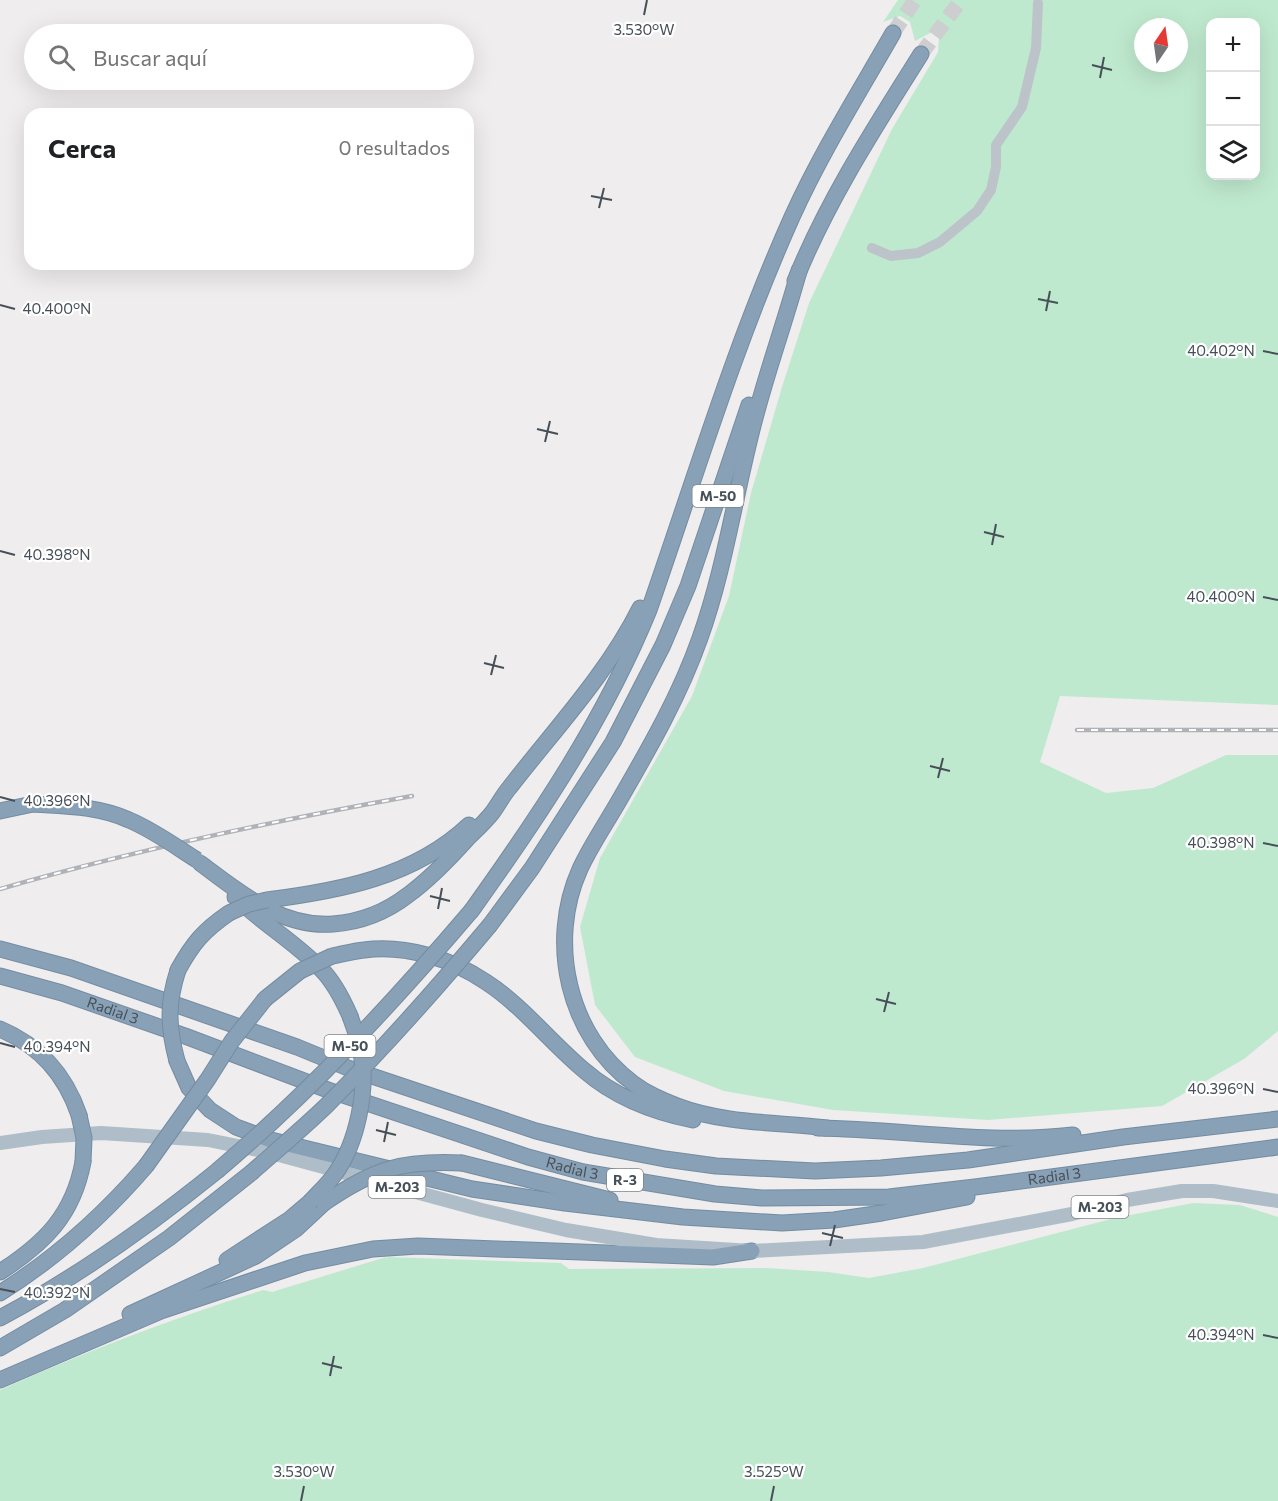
<!DOCTYPE html>
<html lang="es">
<head>
<meta charset="utf-8">
<style>
  body { margin:0; font-family:Commissioner,sans-serif; background:#f6f6f6; color:#202124 }
  .controls { position:absolute; right:18px; top:18px; display:grid; overflow:hidden; border-radius:12px; box-shadow:0 6px 24px #0002 }
  .controls button { width:54px; height:54px; display:grid; place-items:center; padding:0; border:0; border-bottom:2px solid #e0e0e0; background:#fff; color:#202124; font:30px sans-serif }
  .compass { position:absolute; left:1134px; top:18px; width:54px; height:54px; border-radius:50%; background:#fff; box-shadow:0 6px 24px #0002; rotate:13deg }
  .list { margin:0; padding:0; list-style:none }
  h2 { display:flex; justify-content:space-between; align-items:center; height:78px; margin:0; padding:0 24px; font-size:26px }
  h2 small { font-size:20px; font-weight:400; color:#757577 }
  .icon { flex:none; width:33px; height:33px; fill:none; stroke:currentColor; stroke-width:2; stroke-linecap:round; stroke-linejoin:round }
  .map { position:relative; flex:none; width:1278px; height:1501px; overflow:hidden }
  .search { position:absolute; background:#fff; box-shadow:0 6px 24px #0002; left:24px; top:24px; width:450px; height:66px; display:flex; align-items:center; gap:15px; box-sizing:border-box; padding:0 21px; border-radius:33px; color:#757577; font-size:22px }
  .panel { position:absolute; background:#fff; box-shadow:0 6px 24px #0002; left:24px; top:108px; width:450px; height:162px; border-radius:18px }
  .map>svg:first-child { display:block }
  .green { fill:#bfe9ce; fill-rule:evenodd }
  .lines { fill:none; stroke-linecap:round; stroke-linejoin:round }
  .highway-tunnel { stroke:#cdcecf; stroke-width:15; stroke-dasharray:15 8; stroke-linecap:butt }
  .highway-casing { stroke:#748ca2; stroke-width:17 }
  .minor { stroke:#bcc4ca; stroke-width:10 }
  .major { stroke:#afbdc9; stroke-width:14 }
  .highway { stroke:#89a1b7; stroke-width:15 }
  .rail-casing { stroke:#afb2b6; stroke-width:4.5 }
  .rail { stroke:#fff; stroke-width:2; stroke-dasharray:7; stroke-linecap:butt }
  .highway-bridge-casing { stroke:#748ca2; stroke-width:17; stroke-linecap:butt }
  .highway-bridge { stroke:#89a1b7; stroke-width:15 }
  .ticks { fill:none; stroke:#475058; stroke-width:2 }
  .labels { text-anchor:middle; stroke-width:4.5; stroke-linejoin:round; paint-order:stroke }
  .shield { fill:#fff; stroke:#7e848a; stroke-width:1.5 }
  .shield-label { font-size:14px; font-weight:bold; fill:#475058 }
  .street-label { font-size:15px; fill:#475058; stroke:#fff }
  .ticks-label { font-size:15px; text-anchor:middle; fill:#475058; stroke:#fff; stroke-width:4.5; stroke-linejoin:round; paint-order:stroke }
</style>
</head>
<body>
<div class="map">
<svg width="1278" height="1501" viewBox="0 0 1278 1501">
  <rect width="100%" height="100%" fill="#efeded"/>
  <g class="green">
    <path d="M 898,0 L 1278,0 L 1278,705 L 1060,696 L 1040,762 L 1106,793 L 1153,788 L 1226,755 L 1278,755 L 1278,1031 L 1244,1059 L 1162,1106 L 988,1120 L 833,1110 L 724,1091 L 635,1057 L 595,1005 L 580,927 L 600,858 L 692,696 L 729,596 L 751,493 L 782,387 L 809,303 L 892,129 L 938,52 L 939,37 L 932,32 L 915,41 L 910,22 L 900,16 L 883,22 ZM 1210,22 L 1256,22 L 1256,176 L 1210,176 ZM 1143,27 L 1179,27 L 1179,63 L 1143,63 Z"/>
    <path d="M 1193,1203 L 1240,1205 L 1278,1217 L 1278,1501 L 0,1501 L 0,1390 C 85,1352 173,1318 263,1290 L 272,1292 L 386,1257 L 387,1259 L 387,1257 L 561,1263 L 569,1269 L 767,1268 L 828,1272 L 869,1278 L 923,1268 L 1115,1218 Z"/>
  </g>
  <g class="lines">
    <g class="highway-tunnel">
      <path d="M 893,33 L 915,0"/>
      <path d="M 921,54 L 961,0"/>
    </g>
    <g class="highway-casing">
      <g id="highway">
        <path d="M 799,271 C 785,322 767,371 754,422 C 735,494 725,568 700,638 C 680,695 650,747 620,799 C 607,822 591,845 580,869 C 547,942 568,1036 634,1084 C 647,1094 662,1100 677,1106 C 724,1124 778,1122 827,1128"/>
        <path d="M 795,281 C 827,201 875,127 921,54"/>
        <path d="M 0,811 L 33,804"/>
        <path d="M 200,863 C 239,892 281,928 333,924 C 361,922 386,912 408,895 C 430,879 449,859 467,839 C 475,831 485,822 492,813 C 498,805 503,795 510,787 C 555,729 607,674 640,608"/>
        <path d="M 235,897 C 262,923 295,942 321,969 C 334,982 343,1000 350,1016"/>
        <path d="M 267,900 C 339,891 414,877 469,825"/>
        <path d="M 472,910 C 540,815 605,718 649,610 C 695,478 735,344 792,217 C 821,153 858,94 893,33"/>
        <path d="M 490,925 L 532,868 L 613,742 L 663,645 L 688,586 L 749,405"/>
        <path d="M 0,949 L 71,968 L 297,1047 L 348,1068 L 536,1131 L 592,1145 L 665,1159 L 716,1166 L 815,1171 L 881,1168 L 968,1160 L 1123,1137 L 1278,1119"/>
        <path d="M 332,956 C 343,954 353,951 364,950 C 405,944 452,959 486,982 C 523,1006 551,1043 585,1071 C 615,1097 654,1112 693,1120"/>
        <path d="M 178,970 C 193,943 203,931 229,913"/>
        <path id="s1" d="M 0,976 L 62,993 L 185,1036 L 328,1090 L 528,1157 L 583,1172 L 715,1194 L 762,1198 L 889,1197 L 975,1187 L 1278,1147"/>
        <path d="M 265,999 L 300,971"/>
        <path d="M 0,1029 C 40,1046 65,1074 79,1115"/>
        <path d="M 177,1061 L 189,1088 L 210,1110 L 236,1127 L 271,1140 L 472,1189 L 565,1203 L 683,1217 L 782,1223 L 834,1220 L 882,1213 L 967,1197"/>
        <path d="M 818,1128 C 903,1129 988,1145 1073,1135"/>
        <path d="M 462,1163 L 610,1200"/>
        <path d="M 227,1260 L 290,1219 L 310,1202"/>
        <path d="M 0,1272 C 45,1243 73,1215 83,1162"/>
        <path d="M 0,1293 C 56,1258 103,1216 146,1166"/>
        <path d="M 130,1314 L 256,1256 L 296,1229 L 324,1203"/>
        <path d="M 0,1318 C 77,1277 149,1226 217,1171"/>
        <path d="M 0,1348 L 65,1310 L 169,1238 L 251,1173"/>
        <path d="M 0,1380 L 161,1311 L 305,1263 L 373,1249 L 418,1246 L 713,1257 L 752,1251"/>
      </g>
    </g>
    <path class="minor" d="M 872,248 L 891,256 L 918,253 L 940,242 L 977,211 L 991,190 L 996,167 L 996,145 L 1022,107 L 1036,48 L 1038,3"/>
    <path class="major" d="M 0,1143 L 42,1137 L 101,1133 L 208,1140 L 268,1152 L 482,1210 L 566,1230 L 656,1245 L 752,1251 L 923,1242 L 1072,1214 L 1127,1200 L 1182,1191 L 1213,1191 L 1278,1201"/>
    <use href="#highway" class="highway"/>
    <g class="rail-casing">
      <g id="rail">
        <path d="M 1077,730 L 1278,730"/>
        <path d="M 0,889 C 135,850 273,821 412,796"/>
      </g>
    </g>
    <use href="#rail" class="rail"/>
    <g class="highway-bridge-casing">
      <g id="highway-bridge">
        <path d="M 33,804 C 65,806 99,806 129,820 C 153,830 175,846 197,860"/>
        <path d="M 229,913 L 249,904 L 267,900"/>
        <path d="M 300,971 L 332,956"/>
        <path d="M 177,1061 C 168,1027 167,1004 178,970"/>
        <path d="M 79,1115 L 84,1138 L 83,1162"/>
        <path d="M 146,1166 L 208,1079 L 232,1041 L 265,999"/>
        <path d="M 217,1171 C 311,1091 392,1004 472,910"/>
        <path d="M 251,1173 C 276,1151 302,1129 326,1106 C 384,1048 438,987 490,925"/>
        <path d="M 310,1202 C 318,1193 328,1184 335,1174 C 357,1143 368,1090 361,1052 C 359,1040 354,1028 350,1016"/>
        <path d="M 324,1203 C 374,1169 401,1160 462,1163"/>
      </g>
    </g>
    <use href="#highway-bridge" class="highway-bridge"/>
  </g>
  <path class="ticks" d="M 644,15 L 647,0M 1092,65 L 1112,70M 1100,78 L 1104,57M 591,196 L 612,200M 599,208 L 604,188M 1038,299 L 1058,303M 0,305 L 15,309M 1046,311 L 1050,291M 1263,351 L 1278,354M 537,429 L 558,434M 545,442 L 550,421M 984,532 L 1004,537M 992,545 L 996,524M 0,551 L 15,555M 1263,597 L 1278,600M 484,663 L 504,668M 491,675 L 496,655M 930,766 L 950,771M 938,778 L 943,758M 0,797 L 15,801M 1263,843 L 1278,846M 430,896 L 450,901M 438,909 L 442,888M 876,999 L 896,1004M 884,1012 L 889,992M 0,1043 L 15,1047M 1263,1089 L 1278,1092M 376,1130 L 396,1135M 384,1142 L 388,1122M 822,1233 L 843,1238M 830,1246 L 835,1225M 0,1289 L 15,1292M 1263,1335 L 1278,1338M 322,1363 L 342,1368M 330,1376 L 334,1356M 301,1501 L 304,1486M 771,1501 L 774,1486"/>
  <g class="labels">
    <g class="shield">
      <rect x="692.5" y="485" width="51" height="22" rx="4.5"/>
      <rect x="324.5" y="1035" width="51" height="22" rx="4.5"/>
      <rect x="607" y="1169" width="36" height="22" rx="4.5"/>
      <rect x="368.5" y="1176" width="57" height="22" rx="4.5"/>
      <rect x="1071.5" y="1196" width="57" height="22" rx="4.5"/>
    </g>
    <g class="shield-label">
      <text x="718" y="501">M-50</text>
      <text x="350" y="1051">M-50</text>
      <text x="625" y="1185">R-3</text>
      <text x="397" y="1192">M-203</text>
      <text x="1100" y="1212">M-203</text>
    </g>
    <g class="street-label">
      <text dy="5" stroke="none"><textPath href="#s1" startOffset="118">Radial 3</textPath></text>
      <text dy="5" stroke="none"><textPath href="#s1" startOffset="604">Radial 3</textPath></text>
      <text dy="5" stroke="none"><textPath href="#s1" startOffset="1090">Radial 3</textPath></text>
    </g>
  </g>
  <g class="ticks-label">
    <text x="644" y="35">3.530°W</text>
    <text x="57" y="314">40.400°N</text>
    <text x="1221" y="356">40.402°N</text>
    <text x="57" y="560">40.398°N</text>
    <text x="1221" y="602">40.400°N</text>
    <text x="57" y="806">40.396°N</text>
    <text x="1221" y="848">40.398°N</text>
    <text x="57" y="1052">40.394°N</text>
    <text x="1221" y="1094">40.396°N</text>
    <text x="57" y="1298">40.392°N</text>
    <text x="1221" y="1340">40.394°N</text>
    <text x="304" y="1477">3.530°W</text>
    <text x="774" y="1477">3.525°W</text>
  </g>
</svg>
<div class="controls">
<button>+</button>
<button>−</button>
<button><svg class="icon" aria-label="layers" viewBox="0 0 24 24"><path d="M12 4l9 5-9 5-9-5zM3 14l9 5 9-5"/></svg></button>
</div>
<svg class="compass" viewBox="-18 -18 36 36"><path d="M0-13l5 13h-10z" fill="#e53935"/><path d="M0 13l5-13h-10z" fill="#757577"/></svg>
<div class="search"><svg class="icon" aria-label="search" viewBox="0 0 24 24"><circle cx="10" cy="10" r="6"/><path d="M15 15l6 6"/></svg>Buscar aquí</div>
<section class="panel">
<h2>Cerca<small>0 resultados</small></h2>
<ul class="list">
</ul>
</section>
</div>
</body>
</html>
